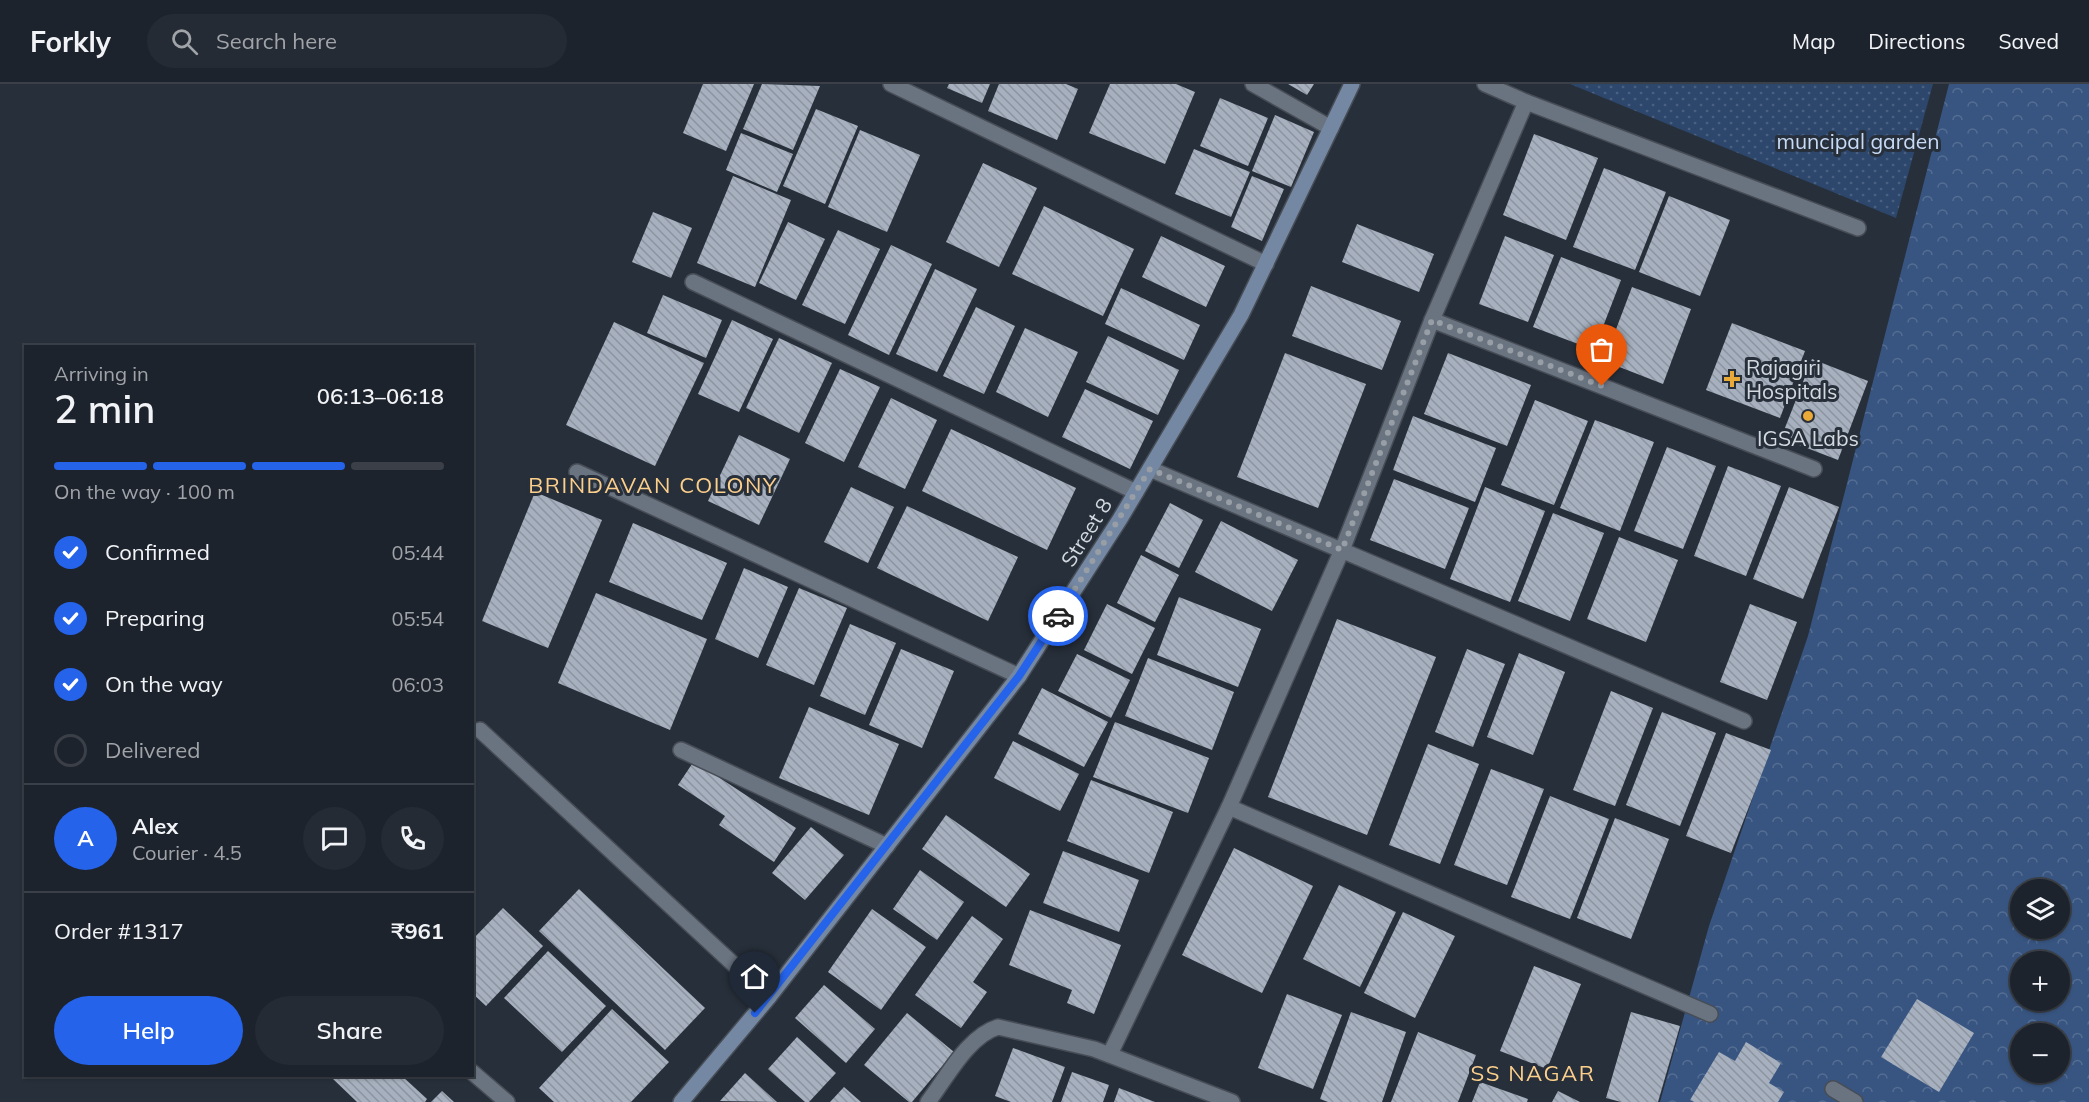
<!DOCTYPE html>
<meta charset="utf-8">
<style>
:root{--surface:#1d232c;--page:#252b34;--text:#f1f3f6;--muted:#a0a4a9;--line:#3b4048;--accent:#2563eb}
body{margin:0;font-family:Mulish,sans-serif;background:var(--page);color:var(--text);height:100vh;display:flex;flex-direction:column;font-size:22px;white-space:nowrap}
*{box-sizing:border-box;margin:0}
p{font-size:20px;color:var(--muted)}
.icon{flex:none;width:33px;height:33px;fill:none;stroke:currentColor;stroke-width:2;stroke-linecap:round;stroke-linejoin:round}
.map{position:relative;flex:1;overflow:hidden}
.panel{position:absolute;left:24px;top:261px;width:450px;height:732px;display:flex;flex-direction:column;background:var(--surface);border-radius:0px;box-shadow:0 2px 4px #0004,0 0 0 2px var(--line)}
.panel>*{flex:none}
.tools{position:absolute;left:2010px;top:795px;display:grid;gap:12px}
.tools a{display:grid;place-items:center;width:60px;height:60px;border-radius:50%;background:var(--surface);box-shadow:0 2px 4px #0004,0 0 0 2px var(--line);font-size:30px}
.pin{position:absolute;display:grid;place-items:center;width:51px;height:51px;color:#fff;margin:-62px -26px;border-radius:50% 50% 50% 0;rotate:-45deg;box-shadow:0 0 6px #0007}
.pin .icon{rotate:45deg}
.courier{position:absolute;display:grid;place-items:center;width:60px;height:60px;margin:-30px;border:4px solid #2563eb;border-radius:50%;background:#fff;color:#222;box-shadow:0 2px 8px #0007}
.head em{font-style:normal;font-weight:600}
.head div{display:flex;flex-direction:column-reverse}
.head{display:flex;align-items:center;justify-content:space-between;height:102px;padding:0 30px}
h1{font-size:39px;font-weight:600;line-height:45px}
.bar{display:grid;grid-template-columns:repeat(4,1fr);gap:9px 6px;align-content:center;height:72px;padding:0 30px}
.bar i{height:8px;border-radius:4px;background:var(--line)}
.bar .current{background:var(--accent)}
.bar p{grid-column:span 4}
.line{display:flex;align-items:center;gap:15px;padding:0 30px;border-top:2px solid var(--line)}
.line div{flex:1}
.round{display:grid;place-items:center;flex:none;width:63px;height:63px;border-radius:32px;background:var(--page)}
ol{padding:0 30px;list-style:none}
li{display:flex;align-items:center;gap:18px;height:66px}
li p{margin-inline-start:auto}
li .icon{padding:6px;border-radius:50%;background:var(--accent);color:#fff;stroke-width:4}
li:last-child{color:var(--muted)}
li i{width:33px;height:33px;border:3px solid var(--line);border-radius:50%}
.action{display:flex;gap:12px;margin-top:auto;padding:12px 30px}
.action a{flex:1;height:69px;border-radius:36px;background:var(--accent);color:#fff;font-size:24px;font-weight:600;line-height:69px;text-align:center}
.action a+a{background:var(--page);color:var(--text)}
header{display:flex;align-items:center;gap:36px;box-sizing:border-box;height:84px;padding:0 30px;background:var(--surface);border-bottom:2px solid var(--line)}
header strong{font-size:28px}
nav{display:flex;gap:33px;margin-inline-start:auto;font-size:21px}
.search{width:420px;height:54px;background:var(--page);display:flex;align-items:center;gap:15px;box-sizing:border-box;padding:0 21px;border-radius:33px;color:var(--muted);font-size:22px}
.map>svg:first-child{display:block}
</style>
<header>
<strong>Forkly</strong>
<div class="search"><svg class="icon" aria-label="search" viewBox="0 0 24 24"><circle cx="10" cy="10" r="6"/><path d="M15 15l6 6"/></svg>Search here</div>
<nav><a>Map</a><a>Directions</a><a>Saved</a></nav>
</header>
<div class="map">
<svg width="2089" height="1018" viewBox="0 0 2089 1018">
<defs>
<pattern id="forest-crowns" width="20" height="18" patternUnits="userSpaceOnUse" patternTransform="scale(1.5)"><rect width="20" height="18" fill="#385581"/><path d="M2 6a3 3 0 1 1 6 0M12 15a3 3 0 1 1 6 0" fill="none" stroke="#546d93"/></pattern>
<pattern id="park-dots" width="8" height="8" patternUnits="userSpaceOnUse" patternTransform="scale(1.5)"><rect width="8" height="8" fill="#2c466c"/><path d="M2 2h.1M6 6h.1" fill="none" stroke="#4a6081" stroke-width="1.8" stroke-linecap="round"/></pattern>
<pattern id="building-back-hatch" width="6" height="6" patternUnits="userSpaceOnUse" patternTransform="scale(1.5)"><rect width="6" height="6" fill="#a6b0be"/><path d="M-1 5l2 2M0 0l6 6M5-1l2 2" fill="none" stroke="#8c949f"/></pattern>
</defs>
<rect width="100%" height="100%" fill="#272f3a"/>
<path fill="url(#forest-crowns)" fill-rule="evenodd" d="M1949,0H2089V1018H1660L1709,842L1808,552ZM2020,806H2060V844H2020ZM2020,878H2060V916H2020ZM2020,950H2060V988H2020Z"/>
<polygon fill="url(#park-dots)" points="1570,0 1933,0 1896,134"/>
<g fill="url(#building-back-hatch)">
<polygon points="703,0 754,0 726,67 683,49"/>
<polygon points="762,0 820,2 793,66 743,45"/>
<polygon points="949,0 990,0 982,19 947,4"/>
<polygon points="999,0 1066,0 1078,5 1057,56 988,27"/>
<polygon points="1110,0 1176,0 1195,8 1165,80 1089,49"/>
<polygon points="1288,0 1314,0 1307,11"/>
<polygon points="1220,14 1268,34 1248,82 1200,62"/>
<polygon points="816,25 858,42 825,120 783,102"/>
<polygon points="1275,31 1314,48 1291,103 1252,87"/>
<polygon points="860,46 920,71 887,148 828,123"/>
<polygon points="741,49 793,70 777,108 726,86"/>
<polygon points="1534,50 1598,74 1566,156 1503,131"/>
<polygon points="1194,65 1250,88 1231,133 1175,110"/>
<polygon points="983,79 1037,104 999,183 946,158"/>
<polygon points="1604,84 1666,108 1635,186 1573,163"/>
<polygon points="733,92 791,116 755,203 697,179"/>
<polygon points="1252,92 1284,105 1262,157 1231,143"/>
<polygon points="1669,112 1730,136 1700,212 1639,188"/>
<polygon points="1044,122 1134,165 1103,232 1012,190"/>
<polygon points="653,128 692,144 671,194 632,178"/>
<polygon points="788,138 825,155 796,216 759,199"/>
<polygon points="1357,140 1434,170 1419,208 1342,178"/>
<polygon points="838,146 880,165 845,240 802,221"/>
<polygon points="1161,152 1225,182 1206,223 1142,193"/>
<polygon points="1505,152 1554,171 1528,238 1479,220"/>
<polygon points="891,161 932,180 889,271 848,251"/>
<polygon points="1561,173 1621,196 1594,266 1533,243"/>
<polygon points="935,185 977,205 937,288 896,270"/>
<polygon points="1311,202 1401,237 1382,286 1292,252"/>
<polygon points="1632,203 1691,225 1663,300 1604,277"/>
<polygon points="1121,204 1200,241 1184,276 1105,240"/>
<polygon points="663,211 722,236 706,274 647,249"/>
<polygon points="976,223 1015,242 984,310 943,292"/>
<polygon points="732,236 773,255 739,328 698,310"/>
<polygon points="614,238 704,279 655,382 566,341"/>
<polygon points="1732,239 1805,267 1780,334 1706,306"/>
<polygon points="1025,244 1078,268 1048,333 996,308"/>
<polygon points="1108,252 1179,286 1158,331 1086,298"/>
<polygon points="779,254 832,279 799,349 746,324"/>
<polygon points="1285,269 1366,300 1318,424 1237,393"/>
<polygon points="1448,269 1531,301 1507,362 1424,330"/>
<polygon points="1812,275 1868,297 1838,376 1781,354"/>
<polygon points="840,285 880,303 844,378 805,359"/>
<polygon points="1085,305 1153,337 1130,385 1062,353"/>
<polygon points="891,314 937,336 905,405 858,383"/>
<polygon points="1535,316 1588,337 1554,421 1501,401"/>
<polygon points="1413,332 1496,364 1475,418 1393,386"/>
<polygon points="1595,336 1654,358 1620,447 1560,424"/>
<polygon points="951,345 1076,404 1047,466 922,407"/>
<polygon points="739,351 790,375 759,441 708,417"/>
<polygon points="1667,363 1716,382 1683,465 1634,447"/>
<polygon points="1728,382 1781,402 1746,492 1694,472"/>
<polygon points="1394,395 1469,424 1445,485 1370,456"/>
<polygon points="851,403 894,423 868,479 824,458"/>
<polygon points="1485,403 1545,427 1510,518 1450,495"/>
<polygon points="1789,403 1839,423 1803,515 1753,495"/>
<polygon points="535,408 602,436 548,564 482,537"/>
<polygon points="1170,419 1203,436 1179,484 1145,467"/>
<polygon points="907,422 1018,473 988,537 877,484"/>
<polygon points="1553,429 1604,449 1570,537 1518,517"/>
<polygon points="1221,437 1298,476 1272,527 1195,488"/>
<polygon points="633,439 727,479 702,536 609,498"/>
<polygon points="1619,453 1678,476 1646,558 1587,535"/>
<polygon points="1141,471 1179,491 1155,538 1117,519"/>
<polygon points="744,484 788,503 758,574 715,555"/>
<polygon points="799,504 847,524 814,601 766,581"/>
<polygon points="596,509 707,555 670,646 558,599"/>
<polygon points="1179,513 1261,545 1238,603 1157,571"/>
<polygon points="1107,520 1155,544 1132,590 1084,566"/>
<polygon points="1750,520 1797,538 1767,616 1720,598"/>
<polygon points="1337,535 1436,573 1367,751 1268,713"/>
<polygon points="850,540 896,559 865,631 820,612"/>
<polygon points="901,565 954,587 922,664 869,641"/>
<polygon points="1467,565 1505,580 1473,663 1435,648"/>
<polygon points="1519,569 1565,588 1533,671 1487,653"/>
<polygon points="1077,570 1130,596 1111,634 1058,607"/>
<polygon points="1148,574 1234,608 1212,666 1125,632"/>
<polygon points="1042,604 1108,638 1084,683 1018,650"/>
<polygon points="1611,607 1653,624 1615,722 1573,706"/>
<polygon points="809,623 899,660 869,731 779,694"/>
<polygon points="1662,628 1716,649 1680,742 1626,721"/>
<polygon points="1115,638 1209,674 1188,729 1093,693"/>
<polygon points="1726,649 1771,666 1731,769 1686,752"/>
<polygon points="1013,657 1079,690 1060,727 994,694"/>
<polygon points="1428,660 1479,680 1440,780 1389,761"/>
<polygon points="694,677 796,744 774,778 719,741 725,732 678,701"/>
<polygon points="1491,685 1544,705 1507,801 1454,781"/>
<polygon points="1091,696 1173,728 1149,789 1067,757"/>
<polygon points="1550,712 1609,735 1570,835 1511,813"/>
<polygon points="946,731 1030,790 1006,823 922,765"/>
<polygon points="1615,734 1669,755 1631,855 1577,834"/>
<polygon points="811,743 844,771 805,816 772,789"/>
<polygon points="1234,764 1313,802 1262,909 1182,871"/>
<polygon points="1063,767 1139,796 1119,848 1043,819"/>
<polygon points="920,786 964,818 937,856 893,825"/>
<polygon points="1339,801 1396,828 1360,903 1303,875"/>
<polygon points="579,805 705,924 665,966 539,847"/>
<polygon points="503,824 543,862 486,922 472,909 472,856"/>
<polygon points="872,825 926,863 881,926 828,888"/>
<polygon points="1030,826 1121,861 1094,930 1067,919 1072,906 1009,881"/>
<polygon points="1403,828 1455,852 1415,934 1364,909"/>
<polygon points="972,832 1003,855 973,898 987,908 961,944 915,911"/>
<polygon points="548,867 606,922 562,968 504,914"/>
<polygon points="1534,882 1581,900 1547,985 1500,967"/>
<polygon points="824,901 875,945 846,979 795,934"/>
<polygon points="1287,910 1342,931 1313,1005 1258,984"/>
<polygon points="1917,915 1974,949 1939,1008 1881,973"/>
<polygon points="612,925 669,978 631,1018 554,1018 539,1004"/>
<polygon points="1351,928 1406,948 1382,1018 1328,1018 1320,1015"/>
<polygon points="1631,928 1680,942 1658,1018 1621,1018 1606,1014"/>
<polygon points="907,929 954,968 912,1018 909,1018 864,981"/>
<polygon points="1418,948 1476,971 1458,1018 1391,1018"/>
<polygon points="797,953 836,989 809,1018 805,1018 768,985"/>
<polygon points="1746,958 1781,979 1769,999 1784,1008 1778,1018 1694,1018 1690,1016 1719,968 1735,977"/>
<polygon points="1013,964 1065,983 1052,1018 1011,1018 995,1012"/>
<polygon points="1072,988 1109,1001 1103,1018 1061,1018"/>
<polygon points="745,989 777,1018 720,1017"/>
<polygon points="334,992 402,992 427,1015 425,1018 357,1018 332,994"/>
<polygon points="1480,998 1528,1015 1527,1018 1472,1018"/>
<polygon points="844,1003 861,1018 830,1018"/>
<polygon points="1119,1004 1155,1018 1114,1018"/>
<polygon points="442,1007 454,1018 431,1018"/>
<polygon points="1558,1007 1580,1018 1552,1018"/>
</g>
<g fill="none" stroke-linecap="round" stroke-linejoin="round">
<defs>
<g id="street">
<polyline points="891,0 1266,180"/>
<polyline points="1253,0 1331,44"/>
<polyline points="1485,0 1526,18 1858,144"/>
<polyline points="693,198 1136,408"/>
<polyline points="1432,236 1814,385"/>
<polyline points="1150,385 1744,637"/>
<polyline points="577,388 1019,592"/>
<polyline points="480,646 769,913"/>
<polyline points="681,666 887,762"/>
<polyline points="1229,723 1710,930"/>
<polyline points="1110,970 1229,723 1342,466 1432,236 1526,18"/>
<polyline points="472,988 507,1018"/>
<polyline points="1833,1005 1855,1018"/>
<path d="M928,1018C947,993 968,952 998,943L1094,965L1232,1018"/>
</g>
<polyline id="secondary" points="681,1018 769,913 1019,592 1120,435 1241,231 1352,0"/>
</defs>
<use href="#street" stroke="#474d56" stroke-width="18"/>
<use href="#secondary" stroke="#474d56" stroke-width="18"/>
<use href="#street" stroke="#6a7380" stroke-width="15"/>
<use href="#secondary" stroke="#7588a3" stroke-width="15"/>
</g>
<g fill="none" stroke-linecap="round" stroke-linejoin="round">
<polyline stroke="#979ea6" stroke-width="6" stroke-dasharray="0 10.8" points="1058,532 1150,385 1342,466 1432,236 1602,302"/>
<polyline stroke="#2563eb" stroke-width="8" points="755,929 1019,592 1058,532"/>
</g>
<g fill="#eaaa38" stroke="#272f3a" stroke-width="2">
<path d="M1729 286h6v6h6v6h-6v6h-6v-6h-6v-6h6z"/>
<circle cx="1808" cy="332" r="6"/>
</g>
<g text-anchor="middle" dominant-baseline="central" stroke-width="6" stroke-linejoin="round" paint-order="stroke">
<g font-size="21" fill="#c7daf6" stroke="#272f3a">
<text x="1858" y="57">muncipal garden</text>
</g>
<g font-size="21" fill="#d4d9e0" stroke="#272f3a" text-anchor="start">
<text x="1746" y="283">Rajagiri<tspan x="1746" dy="24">Hospitals</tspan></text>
<text x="1808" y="354" text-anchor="middle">IGSA Labs</text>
</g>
<g font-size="21" fill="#d4d9e0" stroke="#272f3a">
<text transform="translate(1086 448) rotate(-58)">Street 8</text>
</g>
<g font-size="22" letter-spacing="1.5" fill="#fccf8b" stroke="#272f3a">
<text x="653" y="401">BRINDAVAN COLONY</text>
<text x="1533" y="989">SS NAGAR</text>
</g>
</g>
</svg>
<div class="tools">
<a><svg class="icon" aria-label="layers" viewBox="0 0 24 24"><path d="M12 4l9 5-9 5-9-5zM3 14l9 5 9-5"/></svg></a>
<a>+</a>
<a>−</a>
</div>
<div class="pin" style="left:1602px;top:302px;background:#ea580c"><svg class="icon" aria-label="bag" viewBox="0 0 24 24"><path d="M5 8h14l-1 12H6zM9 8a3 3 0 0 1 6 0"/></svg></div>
<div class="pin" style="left:755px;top:929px;background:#1f2937"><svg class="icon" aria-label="home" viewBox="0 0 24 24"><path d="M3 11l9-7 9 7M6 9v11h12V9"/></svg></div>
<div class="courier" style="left:1058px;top:532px"><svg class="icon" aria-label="car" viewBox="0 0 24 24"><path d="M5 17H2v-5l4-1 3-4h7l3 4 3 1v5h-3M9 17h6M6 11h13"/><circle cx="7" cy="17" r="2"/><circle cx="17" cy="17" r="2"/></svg></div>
<section class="panel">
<div class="head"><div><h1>2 min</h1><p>Arriving in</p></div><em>06:13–06:18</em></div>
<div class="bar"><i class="current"></i><i class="current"></i><i class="current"></i><i></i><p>On the way · 100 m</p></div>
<ol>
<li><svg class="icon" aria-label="check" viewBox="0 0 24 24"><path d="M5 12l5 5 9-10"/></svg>Confirmed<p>05:44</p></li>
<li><svg class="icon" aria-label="check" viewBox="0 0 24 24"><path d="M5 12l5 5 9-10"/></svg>Preparing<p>05:54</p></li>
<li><svg class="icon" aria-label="check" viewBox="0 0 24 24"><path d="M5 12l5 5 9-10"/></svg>On the way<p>06:03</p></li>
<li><i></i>Delivered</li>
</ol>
<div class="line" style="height:108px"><b class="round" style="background:var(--accent);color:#fff">A</b><div><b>Alex</b><p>Courier · 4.5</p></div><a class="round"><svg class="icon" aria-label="chat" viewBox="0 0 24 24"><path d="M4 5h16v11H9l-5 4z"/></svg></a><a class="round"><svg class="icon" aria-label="phone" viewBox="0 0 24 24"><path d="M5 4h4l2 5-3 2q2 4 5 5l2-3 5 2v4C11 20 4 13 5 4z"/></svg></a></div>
<div class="line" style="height:78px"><div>Order #1317</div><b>₹961</b></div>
<div class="action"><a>Help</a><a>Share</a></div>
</section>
</div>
